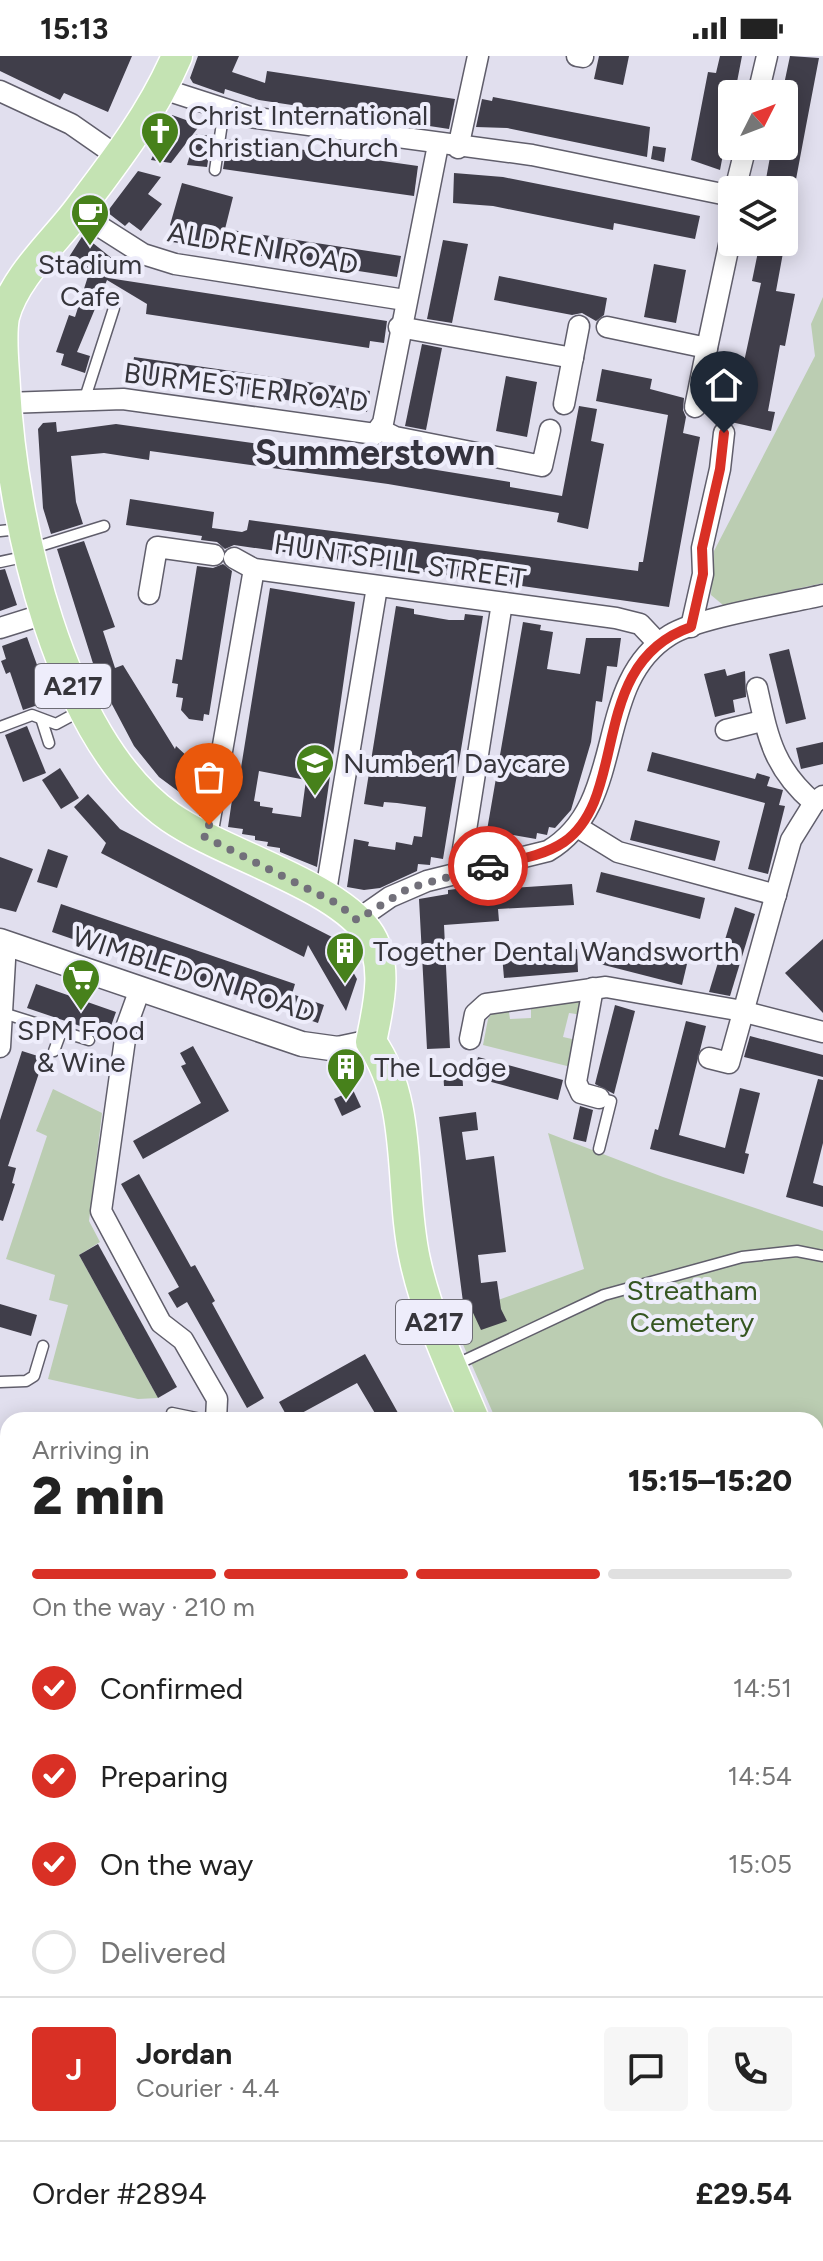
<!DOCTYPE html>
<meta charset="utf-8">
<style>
:root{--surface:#fff;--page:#f6f6f6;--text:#222;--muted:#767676;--line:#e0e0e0;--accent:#d93025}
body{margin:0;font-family:Figtree,sans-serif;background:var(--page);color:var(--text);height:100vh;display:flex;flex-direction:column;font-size:30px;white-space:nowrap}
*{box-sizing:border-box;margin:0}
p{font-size:26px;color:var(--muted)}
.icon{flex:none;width:44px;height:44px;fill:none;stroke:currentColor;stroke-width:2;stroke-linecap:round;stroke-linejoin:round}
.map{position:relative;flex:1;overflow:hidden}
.details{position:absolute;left:0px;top:1356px;width:824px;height:850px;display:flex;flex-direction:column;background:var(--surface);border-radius:24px 24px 0 0;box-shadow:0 4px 20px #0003}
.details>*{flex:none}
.needle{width:52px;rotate:48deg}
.fabs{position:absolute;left:718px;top:24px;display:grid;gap:16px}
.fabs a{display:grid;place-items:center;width:80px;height:80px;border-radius:8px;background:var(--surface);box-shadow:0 4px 20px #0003;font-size:40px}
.pin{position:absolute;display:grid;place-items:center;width:68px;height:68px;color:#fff;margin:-82px -34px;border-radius:50% 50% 50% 0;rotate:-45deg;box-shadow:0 0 8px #0007}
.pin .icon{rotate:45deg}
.courier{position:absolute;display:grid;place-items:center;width:80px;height:80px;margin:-40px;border:6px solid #d93025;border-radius:50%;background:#fff;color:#222;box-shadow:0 2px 10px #0007}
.headline em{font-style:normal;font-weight:800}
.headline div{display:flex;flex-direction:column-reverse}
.headline{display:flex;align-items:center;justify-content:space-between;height:136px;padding:0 32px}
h1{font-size:52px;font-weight:800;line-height:60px}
.bar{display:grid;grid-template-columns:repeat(4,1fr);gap:12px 8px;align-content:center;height:96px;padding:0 32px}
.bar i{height:10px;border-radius:6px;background:var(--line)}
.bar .current{background:var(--accent)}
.bar p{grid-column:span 4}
.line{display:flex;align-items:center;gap:20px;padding:0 32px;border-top:2px solid var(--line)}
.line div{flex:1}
.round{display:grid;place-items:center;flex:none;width:84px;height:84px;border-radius:8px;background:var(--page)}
ol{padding:0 32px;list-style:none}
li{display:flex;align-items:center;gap:24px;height:88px}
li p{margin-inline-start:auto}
li .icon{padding:8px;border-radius:50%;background:var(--accent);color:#fff;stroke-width:4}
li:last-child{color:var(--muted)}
li i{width:44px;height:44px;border:4px solid var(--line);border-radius:50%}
.status{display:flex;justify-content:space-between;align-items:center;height:56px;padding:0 40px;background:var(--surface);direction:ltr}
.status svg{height:22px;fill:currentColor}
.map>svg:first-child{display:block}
</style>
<div class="status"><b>15:13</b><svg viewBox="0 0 49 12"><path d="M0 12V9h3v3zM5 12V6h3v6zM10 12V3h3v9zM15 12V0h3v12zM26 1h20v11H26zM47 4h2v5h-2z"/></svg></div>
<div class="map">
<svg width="823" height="2205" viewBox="0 0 823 2205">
<rect width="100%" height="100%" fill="#e1dfee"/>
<g fill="#bbcdb2">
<polygon points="823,241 823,527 723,549 711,539 714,495 815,300 811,268"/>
<polygon points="584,943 583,959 569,957 563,981 581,985 575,1012 483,989 488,963 495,953 508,950 510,963 531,962 531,953"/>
<polygon points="53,1033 102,1057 89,1165 100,1186 79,1199 158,1342 138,1343 48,1323 68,1249 49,1244 55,1219 6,1203 47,1080 36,1075"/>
<polygon points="548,1077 663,1121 823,1175 823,1910 816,1908 816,1364 496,1364 451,1261 584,1213"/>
<polygon points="816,2132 823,2133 823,2205 699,2205 700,2198 816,2198"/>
</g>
<g fill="#403e4a" fill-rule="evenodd">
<polygon points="0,0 132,0 108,56 64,37 60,44 0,15"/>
<polygon points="198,0 239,0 232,16 265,27 267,15 455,43 449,73 259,44 225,33 224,38 193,27 190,22"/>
<polygon points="599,0 629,0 623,29 594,23"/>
<polygon points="720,0 742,0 720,114 691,104 708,16 716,17"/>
<polygon points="790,0 819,2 806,70 794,134 764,134 772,90 784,90 782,38"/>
<polygon points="493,41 650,71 647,101 507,72 476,71 482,43 492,45"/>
<polygon points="172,59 200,69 171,107 151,104"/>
<polygon points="196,78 212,80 207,111 187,109"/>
<polygon points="228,83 418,110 414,140 223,113"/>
<polygon points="653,90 666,92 664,106 651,103"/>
<polygon points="138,115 161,121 148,138 162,148 141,175 129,166 125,170 107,156"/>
<polygon points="454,117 503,121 700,160 695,183 614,167 613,174 493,150 453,147"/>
<polygon points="182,127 233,141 225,173 401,200 397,221 172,186 174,172 170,169"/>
<polygon points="83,179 114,204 108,222 387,265 384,287 370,285 369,292 146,258 147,248 107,224 77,296 90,300 85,317 61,309 64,298 56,296 69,259 75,261 90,214 69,201"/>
<polygon points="443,184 468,188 452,267 427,263"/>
<polygon points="760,186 785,186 776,235 795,238 785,290 780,289 768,355 775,356 771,375 731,366 761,227 752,225"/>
<polygon points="654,208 686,214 676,267 644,261"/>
<polygon points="499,220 607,242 604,259 596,265 582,257 572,259 494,244"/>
<polygon points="422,288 442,292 426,374 405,370"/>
<polygon points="134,301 370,335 367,356 131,321"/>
<polygon points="602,313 652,323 650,333 684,342 683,354 686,361 683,377 700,381 669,551 234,489 225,493 217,486 201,484 202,480 126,469 130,443 214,456 212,472 242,476 247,474 249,464 638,515 639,506 643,506 668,359 596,345"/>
<polygon points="506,320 537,326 527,381 496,375"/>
<polygon points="579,350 597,353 591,385 604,388 588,473 557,466 559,457 388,428 150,395 149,404 104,397 71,400 76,446 83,468 51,478 43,452 38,373 43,367 56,366 57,376 116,368 388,406 510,426 510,431 562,440"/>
<polygon points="84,485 115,571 103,575 115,612 123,609 175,693 176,690 202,714 194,724 198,727 186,741 159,721 134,690 97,620 57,493"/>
<polygon points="223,508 232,515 209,659 204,658 203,665 189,663 181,654 183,642 176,641 178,628 172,627 176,603 182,604 197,510 213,512"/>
<polygon points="5,513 17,549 0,555 0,514"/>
<path d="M270,532L355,546L317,811L280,796V792L267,790L268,786L255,784V780L242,778L243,773L228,771L236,717L240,718ZM259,715L306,724L301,761L272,757L273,752L260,750V746L254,745Z"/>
<polygon points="396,550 414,553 414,558 449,564 464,564 465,558 483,560 443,803 431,801 430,809 418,808 417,815 380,832 364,834 347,831 354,783 369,786 368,790 395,794 396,786 412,789 414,780 422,781 426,751 397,747 384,746 383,751 364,748"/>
<polygon points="523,566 541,569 540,574 553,576 547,613 580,618 586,582 621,582 617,611 607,610 602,646 596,645 591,686 571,754 555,772 549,771 547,779 537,777 536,783 513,779 512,790 489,786 490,781 486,780"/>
<polygon points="27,581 50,645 23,654 10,616 6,618 1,605 6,603 2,590"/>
<polygon points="789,593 806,663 786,668 769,598"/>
<polygon points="725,613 727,620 745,615 746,641 733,644 735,656 715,661 704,618"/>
<polygon points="27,670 46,717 23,726 5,679"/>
<polygon points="823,686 823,708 801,713 796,692"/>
<polygon points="652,696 755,723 757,717 770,721 767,730 783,734 779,749 785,750 768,818 748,813 765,747 647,715"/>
<polygon points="60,712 79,742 61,753 42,724"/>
<polygon points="88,738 120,773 334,882 357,923 346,955 308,889 304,901 101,797 106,787 74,751"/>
<polygon points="635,764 720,785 715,805 630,784"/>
<polygon points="48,793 68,800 57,832 37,826"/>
<polygon points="0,801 33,813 16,856 0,852"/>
<polygon points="601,816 705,842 700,863 596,836"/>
<polygon points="496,828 496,833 572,828 574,849 498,853 499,865 444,869 450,992 427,993 419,843 448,838 448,834"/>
<polygon points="61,848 295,928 292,938 324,949 318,967 52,876"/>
<polygon points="735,851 755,858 730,940 709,936"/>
<polygon points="823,883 823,957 785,917"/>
<polygon points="602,887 687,908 682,929 596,907"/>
<polygon points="577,893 578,916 504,922 502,899"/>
<polygon points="36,928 116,956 111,970 101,966 98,976 27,952"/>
<polygon points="615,949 635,955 614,1038 595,1028"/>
<polygon points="686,965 706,970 679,1079 725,1092 740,1032 760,1037 745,1097 749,1098 744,1118 650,1093 655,1073 658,1074"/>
<polygon points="750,980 823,999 823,1021 744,1001"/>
<polygon points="193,990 229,1055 143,1103 133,1085 201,1047 181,1010 186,1008 180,997"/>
<polygon points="22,995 44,1002 8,1110 16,1112 12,1127 15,1128 3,1165 0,1164 0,1064"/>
<polygon points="478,1001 563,1024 558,1044 473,1021"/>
<polygon points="462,1014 463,1030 444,1030 443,1015"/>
<polygon points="818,1023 823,1024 823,1087 813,1127 823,1130 823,1151 786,1141"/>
<polygon points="353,1034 361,1051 342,1060 334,1043"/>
<polygon points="580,1050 593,1054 586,1086 573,1083"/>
<polygon points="476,1056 478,1074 462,1076 466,1104 494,1100 506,1196 478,1199 481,1227 497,1225 501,1253 507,1265 481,1274 468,1246 463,1246 439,1061"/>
<polygon points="139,1118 191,1211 195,1209 215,1245 212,1247 264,1342 247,1352 187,1246 177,1252 168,1237 179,1231 121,1128"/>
<polygon points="98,1188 177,1331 158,1342 79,1199"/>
<polygon points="0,1248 37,1259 31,1280 0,1271"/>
<polygon points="365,1298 402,1364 379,1364 357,1327 289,1364 279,1346"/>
</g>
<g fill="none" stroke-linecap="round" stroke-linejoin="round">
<defs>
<g id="service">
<polyline points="215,114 224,54"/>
<polyline points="84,345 114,252"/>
<polyline points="0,475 19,473"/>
<polyline points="30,493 104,470"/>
<polyline points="0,506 28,500"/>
<polyline points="42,665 49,687"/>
<polyline points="0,671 32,659 56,668 82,654"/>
<polyline points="3,957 89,984"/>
<polyline points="54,995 61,976"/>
<polyline points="599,1093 611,1045 599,1042"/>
<polyline points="455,1309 604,1239 742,1201 797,1195 823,1200"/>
<polyline points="0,1326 26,1325 34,1320 43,1290"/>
<polyline points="172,1357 206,1364"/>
<polyline points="816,1518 823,1512"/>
<polyline points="816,1640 823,1645"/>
</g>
<g id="minor">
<polyline points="577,0 583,1"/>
<polyline points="163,33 250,61 532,99 732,140"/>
<polyline points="0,35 71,68 117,100"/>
<polyline points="758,38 767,0"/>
<polyline points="458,92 478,0"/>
<polyline points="735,134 746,90"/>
<polyline points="77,156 143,198 175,208 405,244"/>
<polyline points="399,271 573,302"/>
<polyline points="607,271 707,292 732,175"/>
<polyline points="6,347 123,343 375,378 383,367 438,89"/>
<polyline points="564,348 579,270"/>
<polyline points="695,351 707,292"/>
<polyline points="379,373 395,381 542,410 550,374"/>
<polyline points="234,502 254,513 616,562 640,568 658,587"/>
<polyline points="149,538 157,491 214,499"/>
<polyline points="691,571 703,518 702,492 720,413 724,377"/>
<polyline points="0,572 48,557"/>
<path d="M757,632C768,681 773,712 814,747"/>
<polyline points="726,674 762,665"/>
<polyline points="579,772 618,796 776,839"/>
<polyline points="203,780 209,769 254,513"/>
<polyline points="464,816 463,793 502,547"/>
<polyline points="325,841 377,531"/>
<path d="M357,864L390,841L427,825L548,795C629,747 591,628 670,579C699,561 786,548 823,539"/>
<polyline points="593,932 576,1026 581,1037 599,1042"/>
<polyline points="140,933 127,969 101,1155 161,1267 183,1284 217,1343 216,1364"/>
<polyline points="470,983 475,958 486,948 606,931 737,954 823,976"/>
<polyline points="0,991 6,887"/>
<polyline points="709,1002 729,1007 791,784 814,747 823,740"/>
<polyline points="0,1396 5,1623 0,1665"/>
<polyline points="0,1688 8,1689"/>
<polyline points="0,1952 8,1954"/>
<polyline points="816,2000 823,2001"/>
<polyline points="0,2012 8,1988"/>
<polyline points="0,2117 8,2117"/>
</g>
<polyline id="tertiary" points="0,885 302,988 338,993 371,986"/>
<g id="primary">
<path d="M177,0C152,58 114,107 76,157C53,187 14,222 4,261C0,282 4,311 5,333C12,462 58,682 170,761C223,798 331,827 367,875C390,906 378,952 371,986C414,1047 399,1134 415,1204C427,1259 452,1312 474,1364"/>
<polyline points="564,2205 565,2198"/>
</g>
</defs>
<use href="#service" stroke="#605e6b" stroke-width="13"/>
<use href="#minor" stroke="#605e6b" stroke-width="23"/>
<use href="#tertiary" stroke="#605e6b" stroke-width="27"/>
<use href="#primary" stroke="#fff" stroke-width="33"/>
<use href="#service" stroke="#fff" stroke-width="10"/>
<use href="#minor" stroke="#fff" stroke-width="20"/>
<use href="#tertiary" stroke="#fff" stroke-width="24"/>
<use href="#primary" stroke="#c4e3b3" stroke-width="30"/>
</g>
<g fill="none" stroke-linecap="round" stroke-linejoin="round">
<polyline stroke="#72707a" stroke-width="8" stroke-dasharray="0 14.4" points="209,769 203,780 338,848 357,864 409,832 488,810"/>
<path stroke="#d93025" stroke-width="10" d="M488,810C513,804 542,801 564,786C630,740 587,607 691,571L703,518L702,492L720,413L724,377"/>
</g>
<defs>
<symbol id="church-pin" viewBox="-11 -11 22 30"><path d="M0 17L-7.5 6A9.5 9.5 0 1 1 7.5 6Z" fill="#47811b" stroke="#eeedfb"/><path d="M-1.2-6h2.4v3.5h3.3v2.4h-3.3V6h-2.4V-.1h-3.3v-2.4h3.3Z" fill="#fff"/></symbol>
<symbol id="cafe-pin" viewBox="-11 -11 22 30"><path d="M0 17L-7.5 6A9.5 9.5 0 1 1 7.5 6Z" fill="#47811b" stroke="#eeedfb"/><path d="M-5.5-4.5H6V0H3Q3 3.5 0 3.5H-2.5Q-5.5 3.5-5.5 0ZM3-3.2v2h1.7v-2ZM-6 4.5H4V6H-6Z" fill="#fff"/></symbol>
<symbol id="school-pin" viewBox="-11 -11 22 30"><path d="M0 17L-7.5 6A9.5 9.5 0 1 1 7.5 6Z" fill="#47811b" stroke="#eeedfb"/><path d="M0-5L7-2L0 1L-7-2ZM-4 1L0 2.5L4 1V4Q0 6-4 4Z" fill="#fff"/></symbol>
<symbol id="building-pin" viewBox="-11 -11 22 30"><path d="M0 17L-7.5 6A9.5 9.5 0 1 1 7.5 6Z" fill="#47811b" stroke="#eeedfb"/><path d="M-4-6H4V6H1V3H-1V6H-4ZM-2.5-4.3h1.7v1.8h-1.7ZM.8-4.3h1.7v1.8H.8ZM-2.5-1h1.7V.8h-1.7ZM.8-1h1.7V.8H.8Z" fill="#fff"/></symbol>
<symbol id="supermarket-pin" viewBox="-11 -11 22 30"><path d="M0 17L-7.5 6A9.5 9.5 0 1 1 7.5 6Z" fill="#47811b" stroke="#eeedfb"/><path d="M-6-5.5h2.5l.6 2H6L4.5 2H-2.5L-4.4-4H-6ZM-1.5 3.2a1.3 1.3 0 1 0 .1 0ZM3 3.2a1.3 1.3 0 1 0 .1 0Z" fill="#fff"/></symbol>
</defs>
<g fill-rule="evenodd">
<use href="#church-pin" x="138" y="53" width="44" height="60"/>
<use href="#cafe-pin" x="68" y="135" width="44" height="60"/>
<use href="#school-pin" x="293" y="685" width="44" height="60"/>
<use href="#building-pin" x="323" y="873" width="44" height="60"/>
<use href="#supermarket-pin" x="59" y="900" width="44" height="60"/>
<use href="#building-pin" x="324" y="989" width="44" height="60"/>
</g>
<g text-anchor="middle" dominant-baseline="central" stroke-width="8" stroke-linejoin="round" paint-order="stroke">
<g fill="#eeedfb" stroke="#6d6c75" stroke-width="2">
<rect x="35" y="608" width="76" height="44" rx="6"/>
<rect x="396" y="1244" width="76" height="44" rx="6"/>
</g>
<g font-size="26" font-weight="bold" fill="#36353b">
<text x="73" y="630">A217</text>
<text x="434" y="1266">A217</text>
</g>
<g font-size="28" fill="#36353b" stroke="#eeedfb" text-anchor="start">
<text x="188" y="59">Christ International<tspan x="188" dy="32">Christian Church</tspan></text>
<text x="90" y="208" text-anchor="middle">Stadium<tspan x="90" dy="32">Cafe</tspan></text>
<text x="343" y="707">Number1 Daycare</text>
<text x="373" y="895">Together Dental Wandsworth</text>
<text x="81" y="974" text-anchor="middle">SPM Food<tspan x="81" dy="32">&amp; Wine</tspan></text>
<text x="374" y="1011">The Lodge</text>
</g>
<g font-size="28" fill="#36353b" stroke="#eeedfb">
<text transform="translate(263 192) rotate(10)">ALDREN ROAD</text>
<text transform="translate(246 331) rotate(7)">BURMESTER ROAD</text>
<text transform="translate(400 505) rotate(8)">HUNTSPILL STREET</text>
<text transform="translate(194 918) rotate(18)">WIMBLEDON ROAD</text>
</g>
<g font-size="28" fill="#355621" stroke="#eeedfb">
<text x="692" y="1234">Streatham<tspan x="692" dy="32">Cemetery</tspan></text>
</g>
<g font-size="36" font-weight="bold" fill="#35333e" stroke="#eeedfb">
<text x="375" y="396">Summerstown</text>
</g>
</g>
</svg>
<div class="fabs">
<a><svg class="needle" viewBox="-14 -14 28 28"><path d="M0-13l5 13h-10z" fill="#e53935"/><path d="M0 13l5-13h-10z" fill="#767676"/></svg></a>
<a><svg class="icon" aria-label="layers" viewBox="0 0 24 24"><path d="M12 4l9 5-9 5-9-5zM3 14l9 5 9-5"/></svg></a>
</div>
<div class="pin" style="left:209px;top:769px;background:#ea580c"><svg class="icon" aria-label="bag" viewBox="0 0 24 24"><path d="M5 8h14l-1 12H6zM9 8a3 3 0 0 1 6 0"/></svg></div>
<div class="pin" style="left:724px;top:377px;background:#1f2937"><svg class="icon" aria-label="home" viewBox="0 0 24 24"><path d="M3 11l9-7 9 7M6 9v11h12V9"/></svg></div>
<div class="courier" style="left:488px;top:810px"><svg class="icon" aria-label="car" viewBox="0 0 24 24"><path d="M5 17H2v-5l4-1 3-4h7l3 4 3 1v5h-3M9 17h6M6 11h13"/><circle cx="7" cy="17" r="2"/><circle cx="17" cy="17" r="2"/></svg></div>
<section class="details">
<div class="headline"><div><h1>2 min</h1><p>Arriving in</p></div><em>15:15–15:20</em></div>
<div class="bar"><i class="current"></i><i class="current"></i><i class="current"></i><i></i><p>On the way · 210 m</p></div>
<ol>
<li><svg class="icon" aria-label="check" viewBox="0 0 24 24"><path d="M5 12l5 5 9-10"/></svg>Confirmed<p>14:51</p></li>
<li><svg class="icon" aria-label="check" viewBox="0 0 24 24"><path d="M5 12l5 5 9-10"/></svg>Preparing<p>14:54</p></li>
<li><svg class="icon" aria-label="check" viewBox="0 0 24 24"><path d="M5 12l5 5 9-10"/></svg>On the way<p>15:05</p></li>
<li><i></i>Delivered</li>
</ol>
<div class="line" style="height:144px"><b class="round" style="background:var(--accent);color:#fff">J</b><div><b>Jordan</b><p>Courier · 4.4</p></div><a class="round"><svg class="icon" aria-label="chat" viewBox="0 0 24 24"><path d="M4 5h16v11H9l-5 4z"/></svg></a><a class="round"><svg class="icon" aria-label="phone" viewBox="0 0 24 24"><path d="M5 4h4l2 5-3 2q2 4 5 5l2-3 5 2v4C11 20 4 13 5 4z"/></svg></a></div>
<div class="line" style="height:104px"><div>Order #2894</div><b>£29.54</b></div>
</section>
</div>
